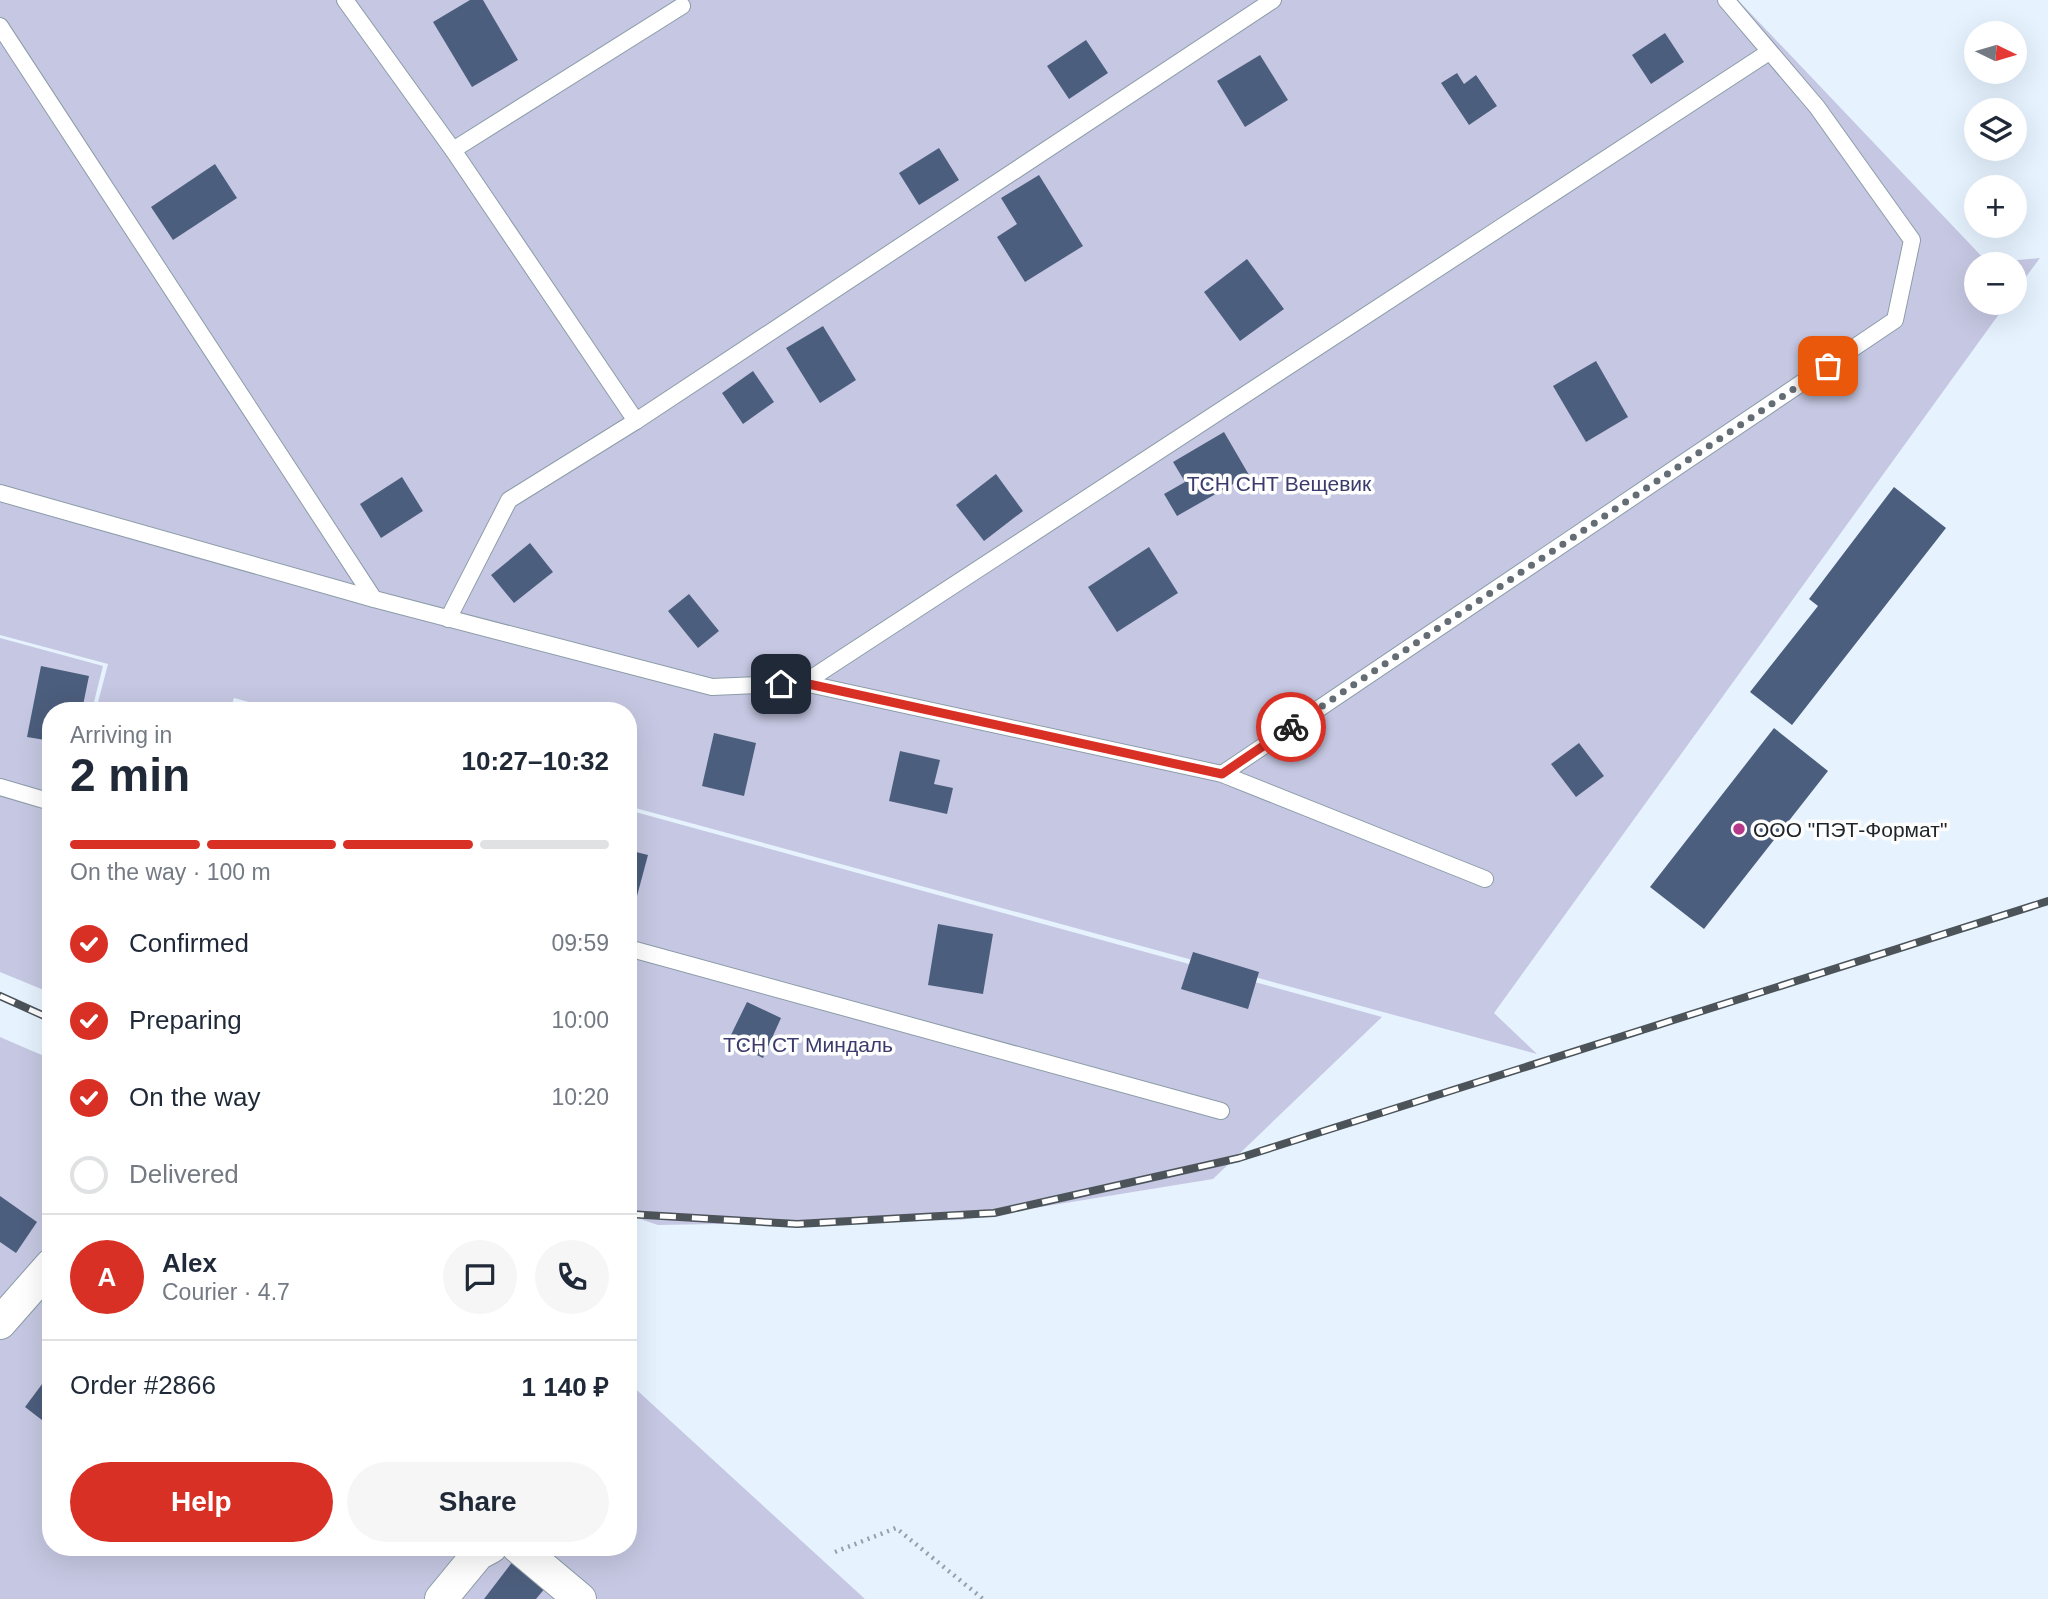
<!DOCTYPE html>
<meta charset="utf-8">
<style>
:root{--surface:#fff;--page:#f6f6f7;--text:#1f2937;--muted:#747a83;--line:#e0e1e3;--accent:#d93025}
body{margin:0;font-family:Arial,sans-serif;background:var(--page);color:var(--text);height:100vh;display:flex;flex-direction:column;font-size:26px;white-space:nowrap}
*{box-sizing:border-box;margin:0}
p{font-size:23px;color:var(--muted)}
.icon{flex:none;width:38px;height:38px;fill:none;stroke:currentColor;stroke-width:2;stroke-linecap:round;stroke-linejoin:round}
.map{position:relative;flex:1;overflow:hidden}
.drawer{position:absolute;left:42px;top:702px;width:595px;height:854px;display:flex;flex-direction:column;background:var(--surface);border-radius:28px;box-shadow:0 7px 28px #0002}
.drawer>*{flex:none}
.needle{width:46px;rotate:95deg}
.tools{position:absolute;left:1964px;top:21px;display:grid;gap:14px}
.tools a{display:grid;place-items:center;width:63px;height:63px;border-radius:50%;background:var(--surface);box-shadow:0 7px 28px #0002;font-size:35px}
.pin{position:absolute;display:grid;place-items:center;width:60px;height:60px;color:#fff;margin:-30px;border-radius:14px;box-shadow:0 4px 10px #0006}
.courier{position:absolute;display:grid;place-items:center;width:70px;height:70px;margin:-35px;border:5px solid #d93025;border-radius:50%;background:#fff;color:#222;box-shadow:0 2px 9px #0007}
.head em{font-style:normal;font-weight:700}
.head div{display:flex;flex-direction:column-reverse}
.head{display:flex;align-items:center;justify-content:space-between;height:119px;padding:0 28px}
h1{font-size:46px;font-weight:700;line-height:52px}
.bar{display:grid;grid-template-columns:repeat(4,1fr);gap:10px 7px;align-content:center;height:84px;padding:0 28px}
.bar i{height:9px;border-radius:5px;background:var(--line)}
.bar .active{background:var(--accent)}
.bar p{grid-column:span 4}
.line{display:flex;align-items:center;gap:18px;padding:0 28px;border-top:2px solid var(--line)}
.line div{flex:1}
.round{display:grid;place-items:center;flex:none;width:74px;height:74px;border-radius:37px;background:var(--page)}
ol{padding:0 28px;list-style:none}
li{display:flex;align-items:center;gap:21px;height:77px}
li p{margin-inline-start:auto}
li .icon{padding:7px;border-radius:50%;background:var(--accent);color:#fff;stroke-width:4}
li:last-child{color:var(--muted)}
li i{width:38px;height:38px;border:4px solid var(--line);border-radius:50%}
.primary-button{display:flex;gap:14px;margin-top:auto;padding:14px 28px}
.primary-button a{flex:1;height:80px;border-radius:42px;background:var(--accent);color:#fff;font-size:28px;font-weight:700;line-height:80px;text-align:center}
.primary-button a+a{background:var(--page);color:var(--text)}
.map>svg:first-child{display:block}
</style>
<div class="map">
<svg width="2048" height="1599" viewBox="0 0 2048 1599">
<rect width="100%" height="100%" fill="#e6f3fe"/>
<g fill="#c6c8e3">
<polygon points="0,0 1738,0 1988,263 2040,258 2014,293 2014,264 1976,264 1976,303 2007,303 1494,1013 1537,1054 628,806 628,710 278,710 234,698 230,710 96,710 108,664 0,635"/>
<polygon points="0,638 103,666 92,710 51,710 51,993 0,972"/>
<polygon points="628,810 1382,1017 1213,1179 961,1220 658,1225 628,1215"/>
<polygon points="0,1037 51,1059 51,1246 0,1305"/>
<polygon points="51,1279 51,1547 628,1547 628,1382 865,1599 0,1599 0,1338"/>
</g>
<g fill="#4c5e7d">
<polygon points="470,0 483,0 518,60 472,87 433,22"/>
<polygon points="1665,33 1684,62 1651,84 1632,55"/>
<polygon points="1086,40 1108,73 1069,99 1047,66"/>
<polygon points="1260,55 1288,100 1245,127 1217,81"/>
<polygon points="1457,73 1464,84 1476,75 1497,106 1469,125 1441,83"/>
<polygon points="939,148 959,180 919,205 899,173"/>
<polygon points="215,164 237,198 173,240 151,207"/>
<polygon points="1039,175 1083,246 1025,282 997,237 1017,224 1001,198"/>
<polygon points="1247,259 1284,309 1240,341 1204,292"/>
<polygon points="823,326 856,380 820,403 786,348"/>
<polygon points="1596,361 1628,417 1586,442 1553,386"/>
<polygon points="753,371 774,402 743,424 722,393"/>
<polygon points="1224,432 1249,475 1177,516 1164,494 1185,482 1173,462"/>
<polygon points="996,474 1023,511 984,541 956,505"/>
<polygon points="402,477 423,511 381,538 360,504"/>
<polygon points="1894,487 1946,528 1792,725 1750,692 1818,606 1809,599"/>
<polygon points="530,543 553,572 514,603 491,575"/>
<polygon points="1149,547 1178,593 1117,632 1088,587"/>
<polygon points="689,594 719,631 698,648 668,611"/>
<polygon points="41,666 89,676 82,710 51,710 51,741 27,737"/>
<polygon points="1774,728 1828,771 1704,929 1650,887"/>
<polygon points="714,733 756,743 744,796 702,786"/>
<polygon points="1579,743 1604,776 1576,797 1551,764"/>
<polygon points="900,751 940,760 934,784 953,788 947,814 889,801"/>
<polygon points="628,850 648,855 637,896 628,894"/>
<polygon points="938,924 993,934 983,994 928,985"/>
<polygon points="1193,952 1259,972 1248,1009 1181,989"/>
<polygon points="747,1002 781,1018 763,1058 728,1041"/>
<polygon points="0,1196 37,1222 16,1253 0,1242"/>
<polygon points="51,1372 51,1427 25,1407"/>
<polygon points="513,1561 546,1587 536,1599 484,1599"/>
</g>
<g fill="none" stroke-linecap="round" stroke-linejoin="round">
<defs>
<g id="service">
<polyline points="345,0 453,150 636,421"/>
<polyline points="0,26 374,599"/>
<polyline points="453,150 682,6"/>
<polyline points="0,493 374,599 712,687 804,683 1222,774 1485,879"/>
<polyline points="448,619 509,500 636,421 1273,0"/>
<polyline points="804,683 1769,52"/>
<polyline points="1222,774 1895,320 1912,240 1817,107 1726,0"/>
<polyline points="0,787 51,802"/>
<polyline points="628,948 1221,1111"/>
</g>
<g id="minor">
<polyline points="0,1323 51,1265"/>
<polyline points="518,1547 580,1599"/>
<polyline points="441,1599 478,1554 491,1547"/>
</g>
</defs>
<use href="#service" stroke="#8c9ca8" stroke-width="18"/>
<use href="#minor" stroke="#8c9ca8" stroke-width="34"/>
<polyline stroke="#96a0a8" stroke-width="4.5" stroke-dasharray="2 5" stroke-linecap="butt" points="835,1552 896,1528 983,1599"/>
<use href="#service" stroke="#fff" stroke-width="16"/>
<use href="#minor" stroke="#fff" stroke-width="32"/>
<defs>
<g id="rail">
<polyline points="0,996 51,1019"/>
<polyline points="628,1214 797,1224 994,1213 1239,1158 2048,901"/>
</g>
</defs>
<use href="#rail" stroke="#4c545a" stroke-width="8"/>
<use href="#rail" stroke="#fefefe" stroke-width="5" stroke-dasharray="16" stroke-linecap="butt"/>
</g>
<g fill="none" stroke-linecap="round" stroke-linejoin="round">
<polyline stroke="#646c74" stroke-width="7" stroke-dasharray="0 12.6" points="1291,727 1828,366"/>
<polyline stroke="#d93025" stroke-width="9" points="781,684 804,683 1222,774 1291,727"/>
</g>
<circle fill="#b53889" stroke="#fefefe" stroke-width="2.5" cx="1739" cy="829" r="7"/>
<g text-anchor="middle" dominant-baseline="central" stroke-width="7" stroke-linejoin="round" paint-order="stroke">
<g font-size="21" fill="#3a3a6c" stroke="#fefefe">
<text x="1279" y="483">ТСН СНТ Вещевик</text>
<text x="808" y="1044">ТСН СТ Миндаль</text>
</g>
<g font-size="21" fill="#1e2429" stroke="#fefefe" text-anchor="start">
<text x="1753" y="829">ООО "ПЭТ-Формат"</text>
</g>
</g>
</svg>
<div class="tools">
<a><svg class="needle" viewBox="-14 -14 28 28"><path d="M0-13l5 13h-10z" fill="#e53935"/><path d="M0 13l5-13h-10z" fill="#747a83"/></svg></a>
<a><svg class="icon" aria-label="layers" viewBox="0 0 24 24"><path d="M12 4l9 5-9 5-9-5zM3 14l9 5 9-5"/></svg></a>
<a>+</a>
<a>−</a>
</div>
<div class="pin" style="left:1828px;top:366px;background:#ea580c"><svg class="icon" aria-label="bag" viewBox="0 0 24 24"><path d="M5 8h14l-1 12H6zM9 8a3 3 0 0 1 6 0"/></svg></div>
<div class="pin" style="left:781px;top:684px;background:#1f2937"><svg class="icon" aria-label="home" viewBox="0 0 24 24"><path d="M3 11l9-7 9 7M6 9v11h12V9"/></svg></div>
<div class="courier" style="left:1291px;top:727px"><svg class="icon" aria-label="bike" viewBox="0 0 24 24"><circle cx="6" cy="16" r="4"/><circle cx="18" cy="16" r="4"/><path d="M6 16l4-8h5l3 8M10 8l3 8H6M13 5h3"/></svg></div>
<section class="drawer">
<div class="head"><div><h1>2 min</h1><p>Arriving in</p></div><em>10:27–10:32</em></div>
<div class="bar"><i class="active"></i><i class="active"></i><i class="active"></i><i></i><p>On the way · 100 m</p></div>
<ol>
<li><svg class="icon" aria-label="check" viewBox="0 0 24 24"><path d="M5 12l5 5 9-10"/></svg>Confirmed<p>09:59</p></li>
<li><svg class="icon" aria-label="check" viewBox="0 0 24 24"><path d="M5 12l5 5 9-10"/></svg>Preparing<p>10:00</p></li>
<li><svg class="icon" aria-label="check" viewBox="0 0 24 24"><path d="M5 12l5 5 9-10"/></svg>On the way<p>10:20</p></li>
<li><i></i>Delivered</li>
</ol>
<div class="line" style="height:126px"><b class="round" style="background:var(--accent);color:#fff">A</b><div><b>Alex</b><p>Courier · 4.7</p></div><a class="round"><svg class="icon" aria-label="chat" viewBox="0 0 24 24"><path d="M4 5h16v11H9l-5 4z"/></svg></a><a class="round"><svg class="icon" aria-label="phone" viewBox="0 0 24 24"><path d="M5 4h4l2 5-3 2q2 4 5 5l2-3 5 2v4C11 20 4 13 5 4z"/></svg></a></div>
<div class="line" style="height:91px"><div>Order #2866</div><b>1 140 ₽</b></div>
<div class="primary-button"><a>Help</a><a>Share</a></div>
</section>
</div>
